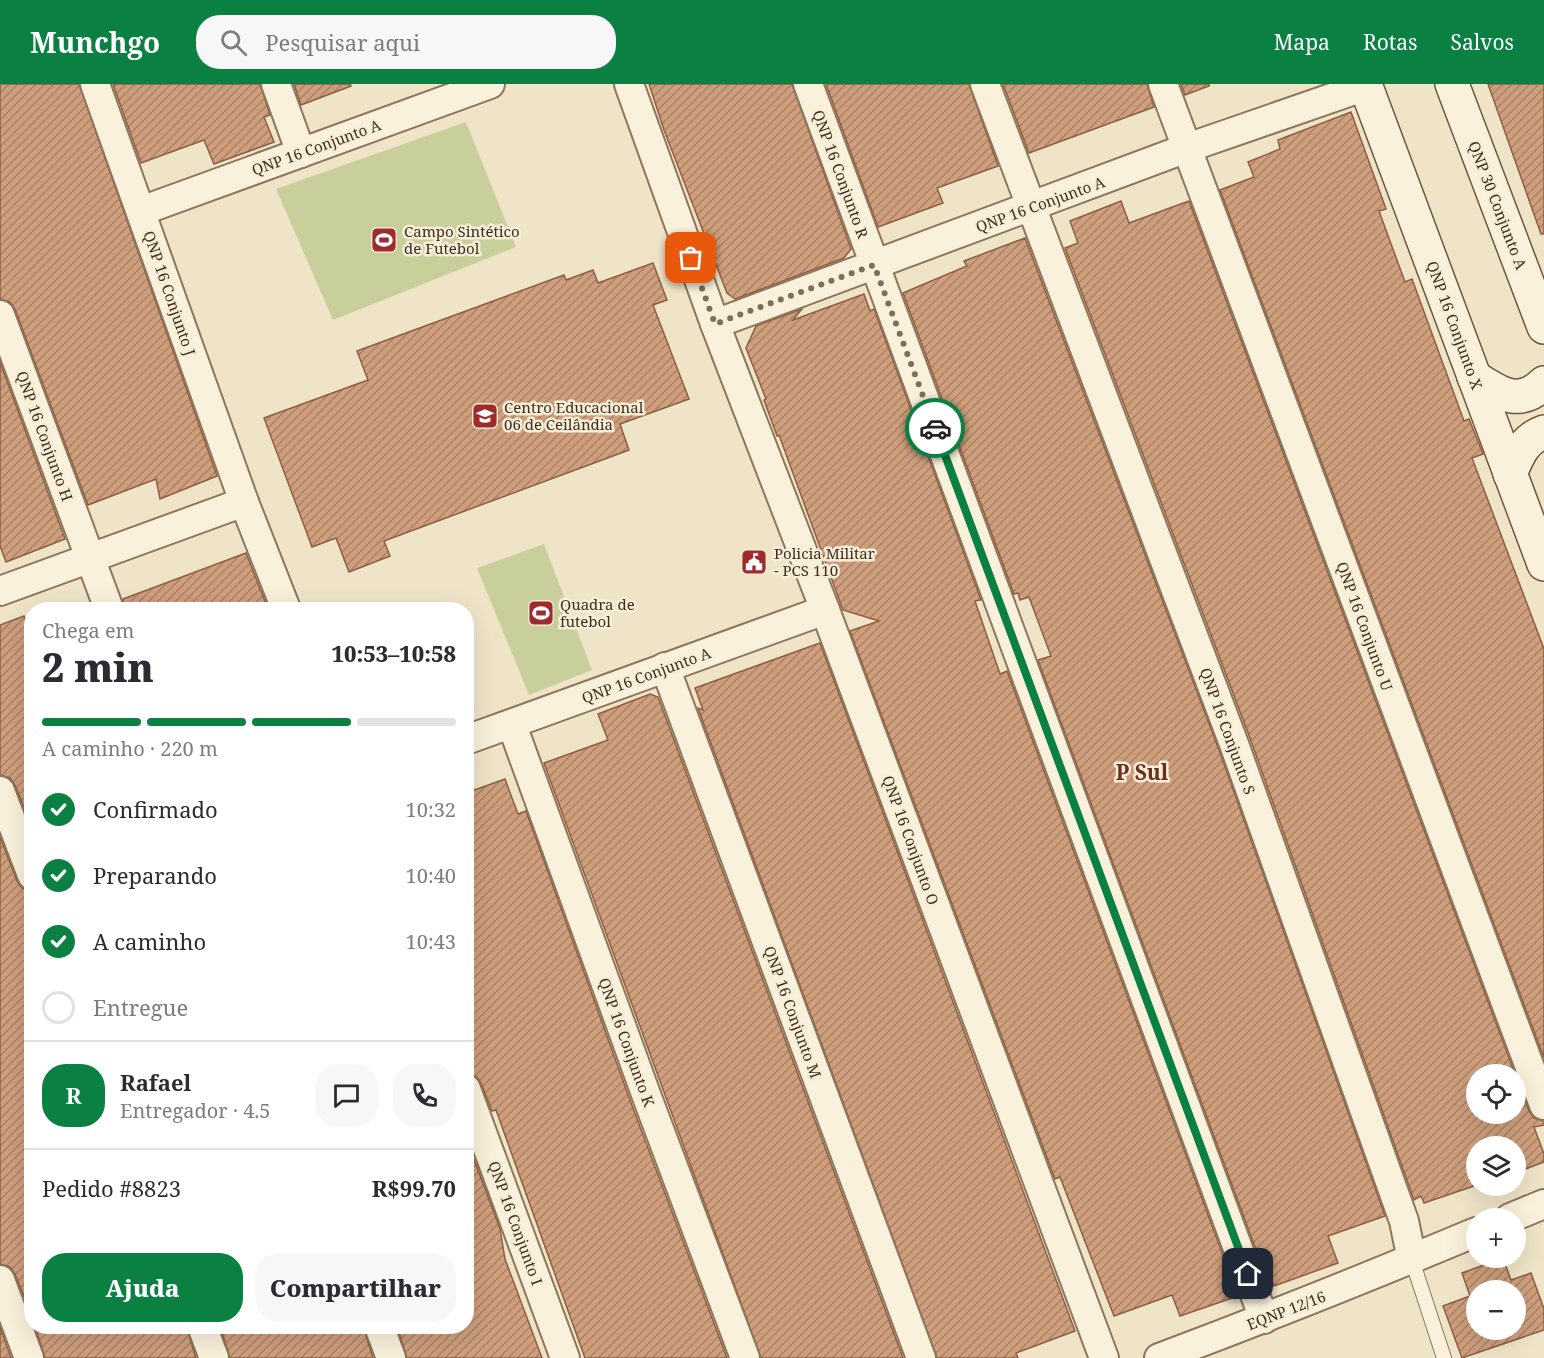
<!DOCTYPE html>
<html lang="pt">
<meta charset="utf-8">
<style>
:root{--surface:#fff;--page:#f7f7f7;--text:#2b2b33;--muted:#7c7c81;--line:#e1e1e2;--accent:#0b8043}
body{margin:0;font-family:"Noto Serif",serif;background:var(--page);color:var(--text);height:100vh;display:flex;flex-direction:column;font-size:22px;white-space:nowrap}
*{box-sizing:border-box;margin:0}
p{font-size:20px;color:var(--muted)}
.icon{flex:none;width:33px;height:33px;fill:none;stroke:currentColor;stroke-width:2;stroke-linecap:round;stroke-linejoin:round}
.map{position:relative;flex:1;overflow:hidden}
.side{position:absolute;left:24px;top:518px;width:450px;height:732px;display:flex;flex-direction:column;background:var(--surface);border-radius:24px;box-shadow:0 6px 24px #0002}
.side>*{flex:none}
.buttons{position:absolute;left:1466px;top:980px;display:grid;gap:12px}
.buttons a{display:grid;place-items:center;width:60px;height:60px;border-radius:50%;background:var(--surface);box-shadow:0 6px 24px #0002;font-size:30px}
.pin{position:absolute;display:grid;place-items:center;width:51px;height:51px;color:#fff;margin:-26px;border-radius:12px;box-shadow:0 3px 9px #0006}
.courier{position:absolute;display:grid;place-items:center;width:60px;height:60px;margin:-30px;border:4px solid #0b8043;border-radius:50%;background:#fff;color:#222;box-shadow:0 2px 8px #0007}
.head em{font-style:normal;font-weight:800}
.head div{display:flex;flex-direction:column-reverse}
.head{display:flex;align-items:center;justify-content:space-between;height:102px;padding:0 18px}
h1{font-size:39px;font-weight:800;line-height:45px}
.bar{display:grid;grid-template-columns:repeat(4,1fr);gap:9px 6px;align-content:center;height:72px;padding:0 18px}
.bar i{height:8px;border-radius:4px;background:var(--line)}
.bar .current{background:var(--accent)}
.bar p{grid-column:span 4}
.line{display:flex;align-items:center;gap:15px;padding:0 18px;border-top:2px solid var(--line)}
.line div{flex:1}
.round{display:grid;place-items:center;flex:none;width:63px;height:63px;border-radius:24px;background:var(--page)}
ol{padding:0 18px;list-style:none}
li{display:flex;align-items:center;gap:18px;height:66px}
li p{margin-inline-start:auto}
li .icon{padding:6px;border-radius:50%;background:var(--accent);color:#fff;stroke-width:4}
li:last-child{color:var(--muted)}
li i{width:33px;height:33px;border:3px solid var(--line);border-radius:50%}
.button{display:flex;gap:12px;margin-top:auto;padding:12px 18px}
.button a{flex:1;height:69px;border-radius:24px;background:var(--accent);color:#fff;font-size:24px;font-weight:800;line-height:69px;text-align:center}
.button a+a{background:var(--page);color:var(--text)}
header{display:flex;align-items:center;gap:36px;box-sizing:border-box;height:84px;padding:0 30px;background:var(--accent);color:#fff}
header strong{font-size:28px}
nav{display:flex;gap:33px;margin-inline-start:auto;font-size:21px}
.search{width:420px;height:54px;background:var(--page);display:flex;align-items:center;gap:15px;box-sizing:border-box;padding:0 21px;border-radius:24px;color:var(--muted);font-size:22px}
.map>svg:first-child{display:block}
</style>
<header>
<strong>Munchgo</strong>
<div class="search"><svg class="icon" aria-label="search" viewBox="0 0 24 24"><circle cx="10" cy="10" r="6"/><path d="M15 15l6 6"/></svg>Pesquisar aqui</div>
<nav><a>Mapa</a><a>Rotas</a><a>Salvos</a></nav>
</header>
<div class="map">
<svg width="1544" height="1274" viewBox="0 0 1544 1274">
<defs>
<pattern id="building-hatch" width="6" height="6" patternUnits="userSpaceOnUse" patternTransform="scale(1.5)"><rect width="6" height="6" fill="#cf9f7d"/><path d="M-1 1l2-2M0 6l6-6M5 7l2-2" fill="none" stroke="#a98266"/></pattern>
</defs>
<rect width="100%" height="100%" fill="#f0e4c8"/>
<g fill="#c9cf9b">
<polygon points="466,38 516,163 333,236 276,105"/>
<polygon points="544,460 592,586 529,611 477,484"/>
</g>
<g fill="url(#building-hatch)" stroke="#8d5f41" stroke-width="1.5" fill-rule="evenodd">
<polygon points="0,0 79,0 217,392 160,415 156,395 88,421 15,225 10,218 0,215"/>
<polygon points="113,0 260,0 270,31 264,33 274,58 214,80 204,56 141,79"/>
<polygon points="294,0 350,0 351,2 301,21"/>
<polygon points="649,0 792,0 851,165 844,174 735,215 727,209 664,46"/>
<polygon points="826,0 969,0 998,82 937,104 943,119 878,143"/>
<polygon points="1003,0 1147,0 1154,23 1029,69"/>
<polygon points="1181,0 1209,0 1209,2 1185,11"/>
<polygon points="1488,0 1544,0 1544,150 1541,150"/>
<polygon points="1351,28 1386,125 1379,127 1405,198 1412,195 1464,337 1469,335 1483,370 1472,374 1544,565 1544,974 1220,106 1254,93 1248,78 1280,65 1278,56"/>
<polygon points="1121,117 1129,139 1189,117 1515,990 1476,990 1476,1029 1515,1029 1515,990 1529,1027 1534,1034 1544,1037 1544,1041 1534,1043 1544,1070 1544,1078 1515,1089 1515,1062 1476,1062 1477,1101 1424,1119 1421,1112 1414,1116 1250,654 1065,164 1078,159 1070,137"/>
<polygon points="1025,154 1219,666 1385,1132 1328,1152 1338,1179 1274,1202 1273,1199 1269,1201 1038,576 1051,572 1029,513 1020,516 1018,509 1014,510 903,209 967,182 964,177"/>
<polygon points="653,179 667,216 653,221 689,315 620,340 629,366 384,457 390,472 349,488 336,454 312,463 264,334 368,296 357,267 564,191 566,196 593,186 598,199"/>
<polygon points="864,210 870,227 874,225 981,516 975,517 1000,590 1007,587 1238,1212 1180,1232 1172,1211 1114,1232 1060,1093 1055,1095 850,547 879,537 843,526 779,351 777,352 764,316 766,315 746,264 756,242 802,225 793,236"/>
<polygon points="0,278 65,455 6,478 0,462"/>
<polygon points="246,469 268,525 125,525 123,515"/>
<polygon points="24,532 32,552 32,743 15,701 10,694 0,691 0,541"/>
<polygon points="820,559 1075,1247 1016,1269 1018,1274 937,1274 698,624 703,626 695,604"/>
<polygon points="650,610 658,613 903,1274 761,1274 544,679 608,656 598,630"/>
<polygon points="505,695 518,730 526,727 631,1019 727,1274 585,1274 496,1026 492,1027 481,999 477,993 466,989 466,709"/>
<polygon points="0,753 17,797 22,804 32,807 32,1233 15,1190 10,1183 0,1180"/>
<polygon points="466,1054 500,1145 505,1175 542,1274 407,1274 397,1242 466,1242"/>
<path d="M1503,1174L1511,1196L1531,1189L1544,1225V1246L1462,1274L1443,1222L1470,1212L1462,1189ZM1476,1206H1515V1245H1476Z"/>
<polygon points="35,1242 186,1242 196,1274 45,1274"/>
<polygon points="220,1242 363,1242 373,1274 230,1274"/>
<polygon points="0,1243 11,1274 0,1274"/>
</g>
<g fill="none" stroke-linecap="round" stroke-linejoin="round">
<defs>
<polyline id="lane" points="1412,1176 1444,1274"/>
<g id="street">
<polyline points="95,0 244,418 286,525"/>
<polyline points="276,0 301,69"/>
<polyline points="629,0 715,240 825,526 1104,1274"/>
<polyline points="808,0 1264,1235"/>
<polyline points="985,0 1234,660 1404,1137 1412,1176"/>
<polyline points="1163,0 1544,1021"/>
<polyline points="141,127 490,0"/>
<polyline points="0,231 109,525"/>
<polyline points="715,240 1187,64 1366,2"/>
<polyline points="0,507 244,418"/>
<polyline points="665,583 921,1274"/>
<polyline points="512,641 647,1013 745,1274"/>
<polyline points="466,656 825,526"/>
<polyline points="0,707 32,791"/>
<polyline points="466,1005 565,1274"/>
<polyline points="1510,1134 1544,1120"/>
<polyline points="0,1196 29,1274"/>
<polyline points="202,1242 214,1274"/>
<polyline points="379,1242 391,1274"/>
<path d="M1159,1274C1266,1234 1371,1192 1476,1148"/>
</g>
<g id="secondary">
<polyline points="1365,0 1544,480"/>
<polyline points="1452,0 1544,243"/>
<path d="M1474,293C1499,309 1519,324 1544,299"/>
<path d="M1510,390C1518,371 1524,355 1544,348"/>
</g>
</defs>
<use href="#lane" stroke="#8d765c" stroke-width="16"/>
<use href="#street" stroke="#8d765c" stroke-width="32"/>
<use href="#secondary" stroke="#6f573f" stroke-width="36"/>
<use href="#lane" stroke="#faf1dc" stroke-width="14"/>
<use href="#street" stroke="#faf1dc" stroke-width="28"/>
<use href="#secondary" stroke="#faf1dc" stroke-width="33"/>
</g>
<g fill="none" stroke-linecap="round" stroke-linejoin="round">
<polyline stroke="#7c6e5b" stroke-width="6" stroke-dasharray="0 10.8" points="691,174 715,240 874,181 935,344"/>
<polyline stroke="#0b8043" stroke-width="8" points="935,344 1248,1190"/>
</g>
<defs>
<symbol id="stadium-square" viewBox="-11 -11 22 22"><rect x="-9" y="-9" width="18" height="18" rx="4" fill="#9e2a2b" stroke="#f7eed8"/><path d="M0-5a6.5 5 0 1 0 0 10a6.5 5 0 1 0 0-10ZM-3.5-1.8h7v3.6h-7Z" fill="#fff"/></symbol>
<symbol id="school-square" viewBox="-11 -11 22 22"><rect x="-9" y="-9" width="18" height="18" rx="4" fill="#9e2a2b" stroke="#f7eed8"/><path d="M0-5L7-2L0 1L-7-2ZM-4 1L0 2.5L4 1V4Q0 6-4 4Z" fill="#fff"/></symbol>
<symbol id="civic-square" viewBox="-11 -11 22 22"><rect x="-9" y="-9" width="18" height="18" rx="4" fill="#9e2a2b" stroke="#f7eed8"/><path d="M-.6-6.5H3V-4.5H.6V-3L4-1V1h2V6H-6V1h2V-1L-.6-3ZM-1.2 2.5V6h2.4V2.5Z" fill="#fff"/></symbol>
</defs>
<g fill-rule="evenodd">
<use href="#stadium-square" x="369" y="141" width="30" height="30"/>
<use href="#school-square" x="470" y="317" width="30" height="30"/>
<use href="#civic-square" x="739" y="463" width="30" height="30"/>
<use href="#stadium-square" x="526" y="514" width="30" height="30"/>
</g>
<g text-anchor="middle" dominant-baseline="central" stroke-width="5" stroke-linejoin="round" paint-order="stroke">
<g font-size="15" fill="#3d2e20" stroke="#f7eed8">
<text transform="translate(316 63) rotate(-20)">QNP 16 Conjunto A</text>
<text transform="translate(841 90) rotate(70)">QNP 16 Conjunto R</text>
<text transform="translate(1040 120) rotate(-20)">QNP 16 Conjunto A</text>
<text transform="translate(1498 121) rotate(69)">QNP 30 Conjunto A</text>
<text transform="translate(170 209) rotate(71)">QNP 16 Conjunto J</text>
<text transform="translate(1455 241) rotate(70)">QNP 16 Conjunto X</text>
<text transform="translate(45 352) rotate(70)">QNP 16 Conjunto H</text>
<text transform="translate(1365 542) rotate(70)">QNP 16 Conjunto U</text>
<text transform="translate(646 591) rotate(-20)">QNP 16 Conjunto A</text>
<text transform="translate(1228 647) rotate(70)">QNP 16 Conjunto S</text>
<text transform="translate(911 756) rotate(70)">QNP 16 Conjunto O</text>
<text transform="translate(793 928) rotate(70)">QNP 16 Conjunto M</text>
<text transform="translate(627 958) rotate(70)">QNP 16 Conjunto K</text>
<text transform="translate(516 1139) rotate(70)">QNP 16 Conjunto I</text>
<text transform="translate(1286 1226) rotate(-21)">EQNP 12/16</text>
</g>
<g font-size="15" fill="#3d2e20" stroke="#f7eed8" text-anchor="start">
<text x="404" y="147">Campo Sintético<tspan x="404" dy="17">de Futebol</tspan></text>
<text x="504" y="323">Centro Educacional<tspan x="504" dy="17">06 de Ceilândia</tspan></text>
<text x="774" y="469">Policia Militar<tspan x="774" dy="17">- PCS 110</tspan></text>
<text x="560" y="520">Quadra de<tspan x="560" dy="17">futebol</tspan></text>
</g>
<g font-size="21" font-weight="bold" fill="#6b2e1e" stroke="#f7eed8">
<text x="1142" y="688">P Sul</text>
</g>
</g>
</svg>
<div class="buttons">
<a><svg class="icon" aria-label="locate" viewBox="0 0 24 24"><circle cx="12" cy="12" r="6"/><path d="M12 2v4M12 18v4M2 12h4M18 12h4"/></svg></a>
<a><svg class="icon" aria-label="layers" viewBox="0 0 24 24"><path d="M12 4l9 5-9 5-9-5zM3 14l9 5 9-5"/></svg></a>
<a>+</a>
<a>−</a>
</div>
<div class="pin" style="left:691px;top:174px;background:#ea580c"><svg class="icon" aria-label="bag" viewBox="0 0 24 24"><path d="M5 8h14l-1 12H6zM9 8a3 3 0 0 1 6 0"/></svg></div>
<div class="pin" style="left:1248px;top:1190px;background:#1f2937"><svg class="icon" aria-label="home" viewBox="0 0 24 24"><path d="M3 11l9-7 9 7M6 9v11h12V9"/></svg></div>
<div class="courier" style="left:935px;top:344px"><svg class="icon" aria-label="car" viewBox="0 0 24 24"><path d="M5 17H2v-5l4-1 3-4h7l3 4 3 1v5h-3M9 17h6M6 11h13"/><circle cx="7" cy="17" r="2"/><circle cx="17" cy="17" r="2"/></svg></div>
<section class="side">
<div class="head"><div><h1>2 min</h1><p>Chega em</p></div><em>10:53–10:58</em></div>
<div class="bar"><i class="current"></i><i class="current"></i><i class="current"></i><i></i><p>A caminho · 220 m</p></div>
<ol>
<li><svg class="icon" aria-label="check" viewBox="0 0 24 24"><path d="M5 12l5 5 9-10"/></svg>Confirmado<p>10:32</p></li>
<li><svg class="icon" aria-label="check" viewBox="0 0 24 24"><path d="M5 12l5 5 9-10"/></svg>Preparando<p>10:40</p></li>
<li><svg class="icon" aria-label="check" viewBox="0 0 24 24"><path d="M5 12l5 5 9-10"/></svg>A caminho<p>10:43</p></li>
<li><i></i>Entregue</li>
</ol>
<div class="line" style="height:108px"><b class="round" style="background:var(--accent);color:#fff">R</b><div><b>Rafael</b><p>Entregador · 4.5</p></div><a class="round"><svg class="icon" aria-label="chat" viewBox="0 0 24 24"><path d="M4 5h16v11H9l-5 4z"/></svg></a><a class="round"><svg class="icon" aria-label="phone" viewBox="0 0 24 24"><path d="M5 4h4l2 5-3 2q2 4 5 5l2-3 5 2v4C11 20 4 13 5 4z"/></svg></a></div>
<div class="line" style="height:78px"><div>Pedido #8823</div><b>R$99.70</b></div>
<div class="button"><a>Ajuda</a><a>Compartilhar</a></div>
</section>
</div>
